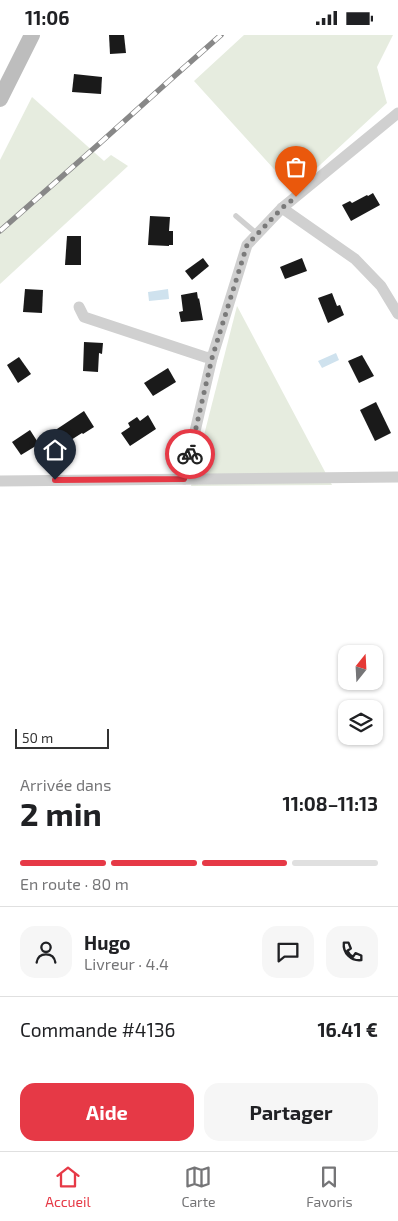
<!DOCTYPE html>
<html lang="fr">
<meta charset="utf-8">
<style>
:root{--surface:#fff;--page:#f6f6f6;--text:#202124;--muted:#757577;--line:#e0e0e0;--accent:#e63946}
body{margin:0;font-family:"Exo 2",sans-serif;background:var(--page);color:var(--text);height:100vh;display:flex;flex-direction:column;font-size:19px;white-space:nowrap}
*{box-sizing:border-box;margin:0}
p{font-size:16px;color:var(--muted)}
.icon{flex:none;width:28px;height:28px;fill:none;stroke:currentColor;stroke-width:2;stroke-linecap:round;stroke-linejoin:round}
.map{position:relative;height:726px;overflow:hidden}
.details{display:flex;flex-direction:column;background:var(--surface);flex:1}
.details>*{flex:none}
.needle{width:32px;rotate:18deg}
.tools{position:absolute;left:338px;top:610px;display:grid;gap:10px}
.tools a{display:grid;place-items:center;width:45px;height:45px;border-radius:10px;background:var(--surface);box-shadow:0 1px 4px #0004;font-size:25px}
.scale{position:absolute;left:15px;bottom:12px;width:94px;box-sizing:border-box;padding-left:5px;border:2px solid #333;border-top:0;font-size:14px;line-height:18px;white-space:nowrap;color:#333;-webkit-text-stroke:4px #fff;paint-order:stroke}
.pin{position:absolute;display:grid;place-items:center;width:42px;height:42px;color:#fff;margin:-51px -21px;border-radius:50% 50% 50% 0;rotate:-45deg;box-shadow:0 0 5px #0007}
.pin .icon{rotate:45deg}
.courier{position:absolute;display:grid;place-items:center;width:50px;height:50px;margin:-25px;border:4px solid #e63946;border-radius:50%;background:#fff;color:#222;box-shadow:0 1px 6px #0007}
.summary em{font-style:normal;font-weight:700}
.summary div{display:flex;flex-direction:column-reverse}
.summary{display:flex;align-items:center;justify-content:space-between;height:85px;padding:0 20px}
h1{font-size:32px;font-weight:700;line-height:38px}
.bar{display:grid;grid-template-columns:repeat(4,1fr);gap:8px 5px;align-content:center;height:60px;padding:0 20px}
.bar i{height:6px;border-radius:4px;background:var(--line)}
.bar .current{background:var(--accent)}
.bar p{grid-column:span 4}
.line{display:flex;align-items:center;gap:12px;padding:0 20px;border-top:1px solid var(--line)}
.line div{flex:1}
.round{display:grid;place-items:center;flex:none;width:52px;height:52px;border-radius:15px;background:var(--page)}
.primary-button{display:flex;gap:10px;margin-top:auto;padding:10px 20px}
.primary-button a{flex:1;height:58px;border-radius:15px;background:var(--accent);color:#fff;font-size:20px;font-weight:700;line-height:58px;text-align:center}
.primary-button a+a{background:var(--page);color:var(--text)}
.status{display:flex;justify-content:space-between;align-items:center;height:35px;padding:0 25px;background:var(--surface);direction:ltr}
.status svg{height:14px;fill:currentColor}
.tabs{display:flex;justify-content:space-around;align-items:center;height:70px;border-top:1px solid var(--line);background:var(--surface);font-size:14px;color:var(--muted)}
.tabs a{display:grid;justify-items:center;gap:2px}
.tabs .current{color:var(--accent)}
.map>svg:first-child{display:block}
</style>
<div class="status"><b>11:06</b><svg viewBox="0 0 49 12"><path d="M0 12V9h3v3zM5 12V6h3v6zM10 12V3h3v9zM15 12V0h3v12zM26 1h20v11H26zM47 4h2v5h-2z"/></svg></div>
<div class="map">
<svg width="398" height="726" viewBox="0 0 398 726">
<rect width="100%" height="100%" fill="#fff"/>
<g fill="#e6ecdf">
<polygon points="244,0 393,0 377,32 387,68 293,155 194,46"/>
<polygon points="32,62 104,126 111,120 128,131 0,249 0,125"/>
<polygon points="237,271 332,450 191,451"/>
</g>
<g fill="#cfe2ee">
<polygon points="168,254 169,264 149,266 148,257"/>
<polygon points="336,318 339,325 322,333 318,326"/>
</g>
<g fill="#1a1a1a">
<polygon points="109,0 124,0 126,18 110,19"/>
<polygon points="74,39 102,42 101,59 72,57"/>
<polygon points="373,158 380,170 351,186 342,170 350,166 352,168 367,160 368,161"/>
<polygon points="150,181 170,182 169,196 173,196 173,210 169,210 169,211 148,210"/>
<polygon points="67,201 81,201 81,230 65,230"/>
<polygon points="203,223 209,231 192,245 185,236"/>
<polygon points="302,223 307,236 285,244 280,232"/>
<polygon points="25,254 43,255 42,278 23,277"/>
<polygon points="197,257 198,264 199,263 203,285 181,287 179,277 183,276 181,260"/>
<polygon points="332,258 337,271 340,270 344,280 328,288 318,263"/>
<polygon points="84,307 103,308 102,319 99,318 98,337 83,336"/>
<polygon points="362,320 374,341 359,348 348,326"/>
<polygon points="19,322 31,339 18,348 7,330"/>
<polygon points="168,333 176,347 153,361 144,348"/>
<polygon points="376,367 391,398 375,406 360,375"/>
<polygon points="84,376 94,392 83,399 82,398 63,410 54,396"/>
<polygon points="148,380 156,394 130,411 121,398 130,392 128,388 137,382 140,386"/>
<polygon points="30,395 39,409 21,420 12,407"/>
</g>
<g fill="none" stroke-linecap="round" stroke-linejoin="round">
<polyline stroke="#d0d0d0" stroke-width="5.5" points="236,181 257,199"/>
<g stroke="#d0d0d0" stroke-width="11">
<polyline points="282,173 355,224 381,251 398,279"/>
<polyline points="79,272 84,282 205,322 212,323"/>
<polyline points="184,444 212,323 247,210 282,173 398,78"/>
<polyline points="0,446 398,442"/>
</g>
<polyline stroke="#bdbdbd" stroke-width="16" points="0,64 32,0"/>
<defs>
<polyline id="rail" points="0,196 100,108 170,45 221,0"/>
</defs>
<use href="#rail" stroke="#888" stroke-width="5.5"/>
<use href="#rail" stroke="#fff" stroke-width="4" stroke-dasharray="11" stroke-linecap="butt"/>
</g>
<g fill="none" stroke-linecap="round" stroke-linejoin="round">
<polyline stroke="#7a7a7a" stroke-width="5" stroke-dasharray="0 9" points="190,419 212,323 247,210 282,173 296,162"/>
<polyline stroke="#e63946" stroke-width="6" points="55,445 184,444 190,419"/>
</g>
</svg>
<div class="tools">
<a><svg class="needle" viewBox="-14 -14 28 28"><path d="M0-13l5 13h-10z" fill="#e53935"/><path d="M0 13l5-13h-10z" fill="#757577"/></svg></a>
<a><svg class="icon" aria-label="layers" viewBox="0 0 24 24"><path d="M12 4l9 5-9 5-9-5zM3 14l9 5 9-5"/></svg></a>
</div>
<div class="scale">50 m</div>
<div class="pin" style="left:296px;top:162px;background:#ea580c"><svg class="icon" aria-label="bag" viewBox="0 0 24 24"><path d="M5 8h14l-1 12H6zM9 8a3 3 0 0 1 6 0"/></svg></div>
<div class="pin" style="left:55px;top:445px;background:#1f2937"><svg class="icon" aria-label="home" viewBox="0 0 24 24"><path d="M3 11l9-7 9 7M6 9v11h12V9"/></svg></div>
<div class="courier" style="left:190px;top:419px"><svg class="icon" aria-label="bike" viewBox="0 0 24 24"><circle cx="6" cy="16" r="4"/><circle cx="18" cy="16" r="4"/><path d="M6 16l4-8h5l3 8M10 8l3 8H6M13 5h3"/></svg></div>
</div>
<section class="details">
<div class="summary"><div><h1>2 min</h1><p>Arrivée dans</p></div><em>11:08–11:13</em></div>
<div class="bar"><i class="current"></i><i class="current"></i><i class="current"></i><i></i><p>En route · 80 m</p></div>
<div class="line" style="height:90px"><a class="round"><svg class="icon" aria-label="person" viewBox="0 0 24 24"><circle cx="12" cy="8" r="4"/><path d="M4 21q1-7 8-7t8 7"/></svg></a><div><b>Hugo</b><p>Livreur · 4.4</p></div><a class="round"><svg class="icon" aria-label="chat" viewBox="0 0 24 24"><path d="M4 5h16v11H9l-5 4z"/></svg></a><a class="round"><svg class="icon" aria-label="phone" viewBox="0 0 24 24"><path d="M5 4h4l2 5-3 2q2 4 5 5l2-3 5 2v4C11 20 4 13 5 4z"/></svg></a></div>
<div class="line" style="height:65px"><div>Commande #4136</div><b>16.41 €</b></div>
<div class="primary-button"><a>Aide</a><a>Partager</a></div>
</section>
<nav class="tabs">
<a class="current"><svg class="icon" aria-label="home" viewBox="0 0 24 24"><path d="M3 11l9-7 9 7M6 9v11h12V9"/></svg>Accueil</a>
<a><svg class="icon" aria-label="map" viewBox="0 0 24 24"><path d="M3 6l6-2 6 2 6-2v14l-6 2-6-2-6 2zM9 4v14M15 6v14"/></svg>Carte</a>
<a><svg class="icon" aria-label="saved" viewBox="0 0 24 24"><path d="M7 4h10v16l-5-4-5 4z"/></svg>Favoris</a>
</nav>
